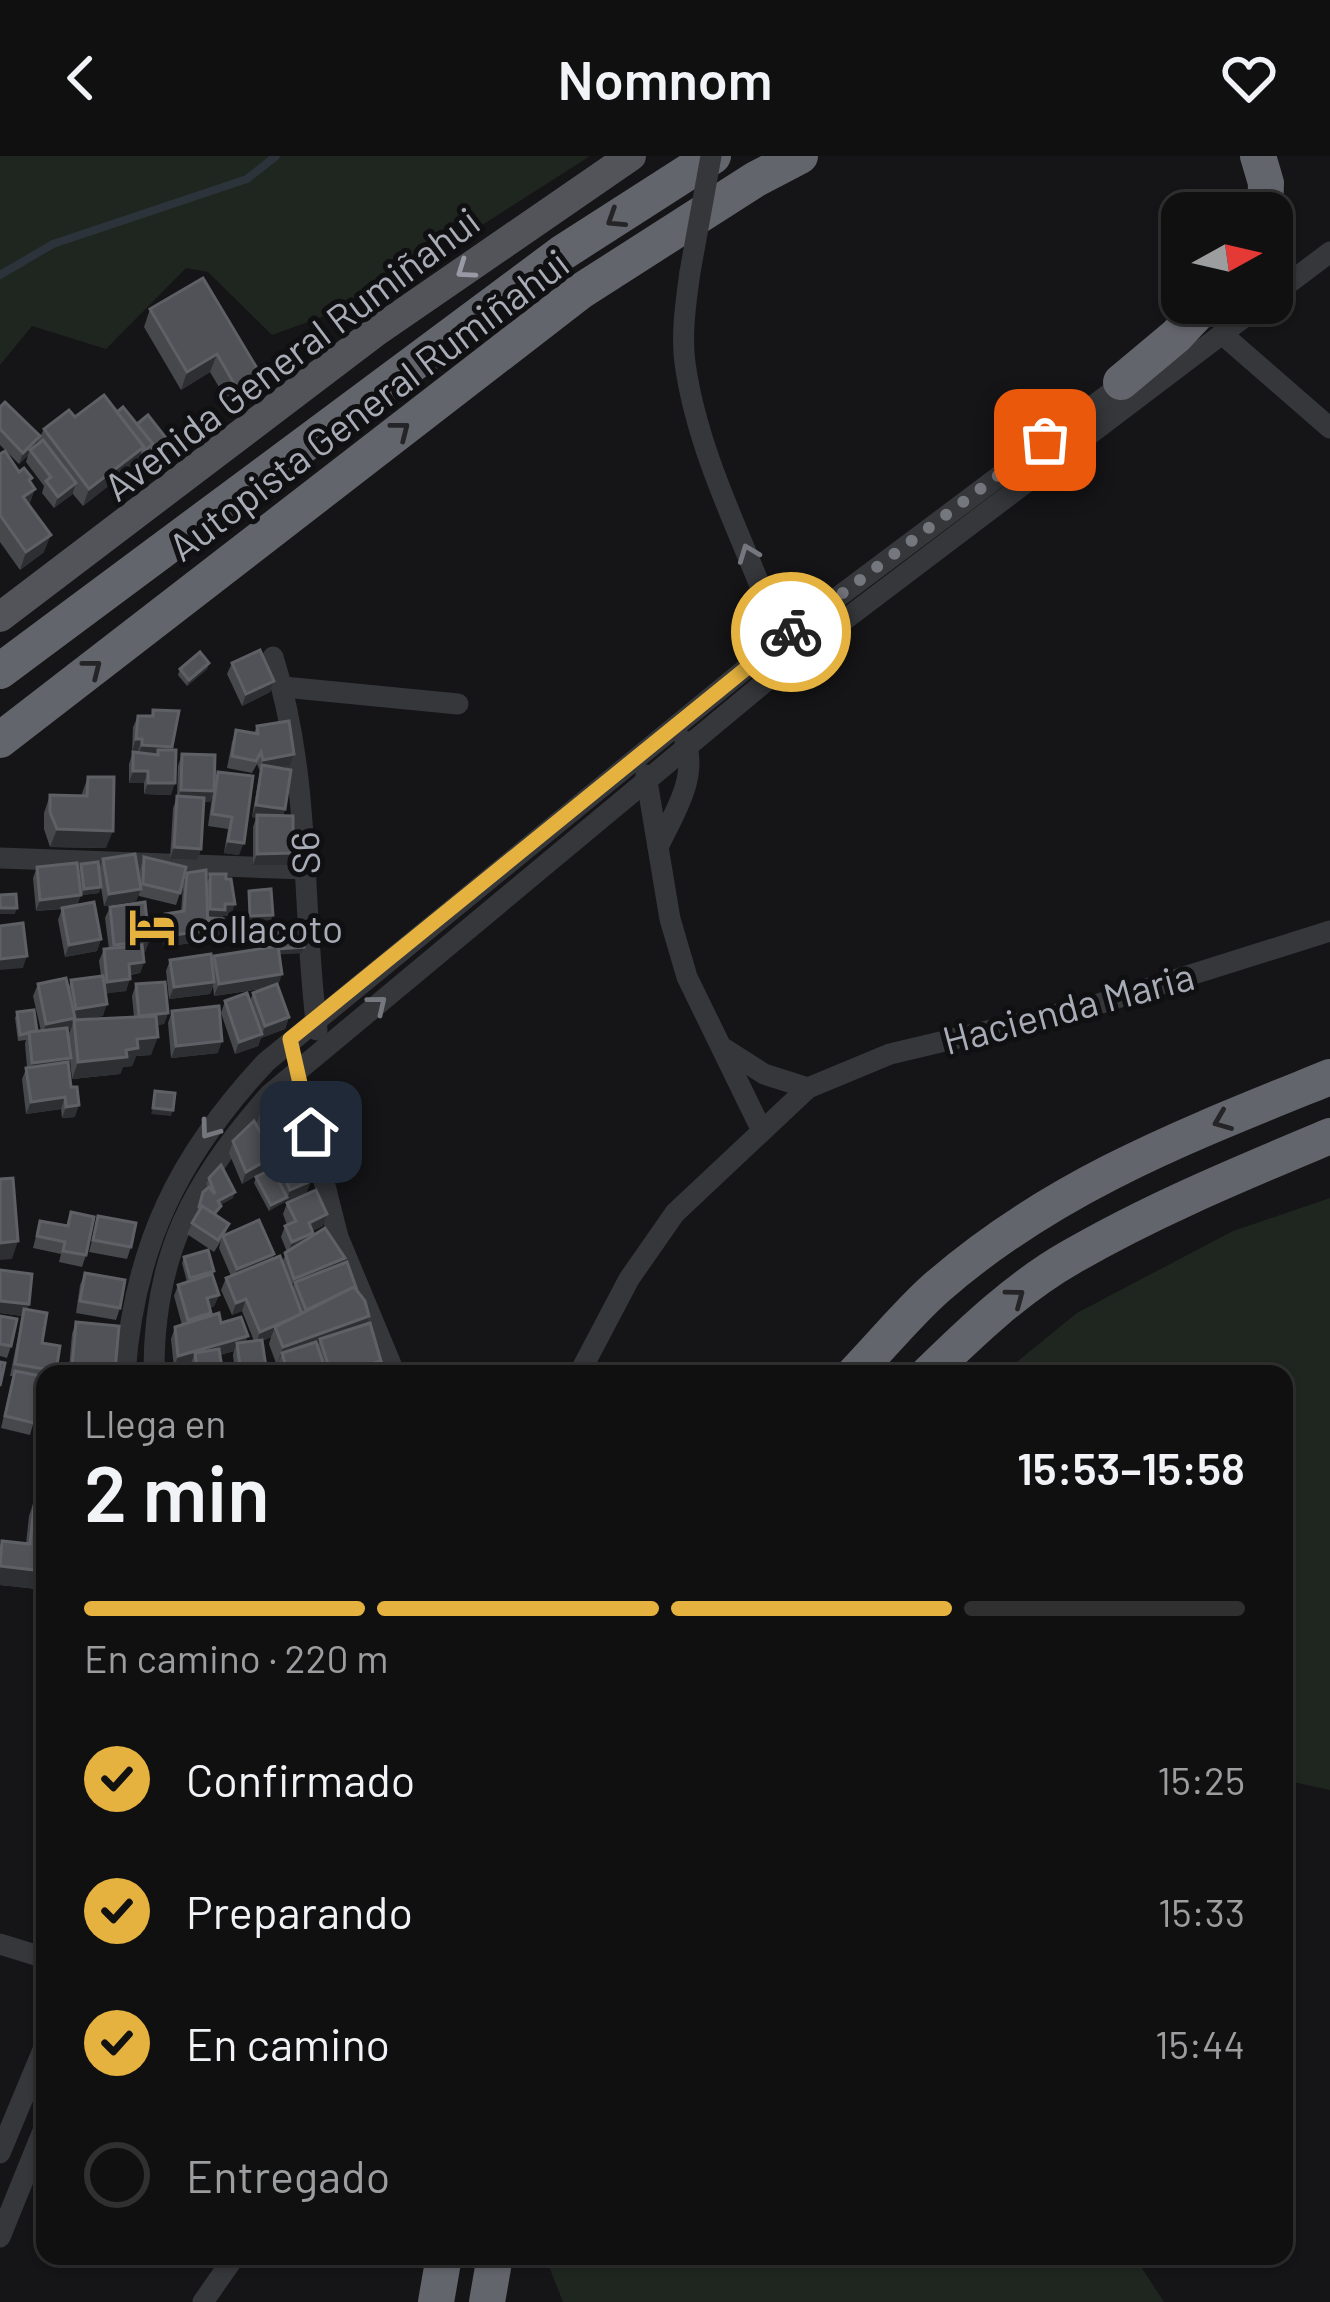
<!DOCTYPE html>
<html lang="es">
<meta charset="utf-8">
<style>
:root{--surface:#101011;--page:#1e1e1f;--text:#f1f3f6;--muted:#9c9d9f;--line:#303031;--accent:#e5b23f}
body{margin:0;font-family:Barlow,sans-serif;background:var(--page);color:var(--text);height:100vh;display:flex;flex-direction:column;font-size:45px;white-space:nowrap}
*{box-sizing:border-box;margin:0}
p{font-size:39px;color:var(--muted)}
.icon{flex:none;width:66px;height:66px;fill:none;stroke:currentColor;stroke-width:2;stroke-linecap:round;stroke-linejoin:round}
.map{position:relative;flex:1;overflow:hidden}
.drawer{position:absolute;left:36px;top:1209px;width:1257px;height:900px;display:flex;flex-direction:column;background:var(--surface);border-radius:24px;box-shadow:0 3px 9px #0004,0 0 0 3px var(--line)}
.drawer>*{flex:none}
.needle{width:78px;rotate:82deg}
.tools{position:absolute;left:1161px;top:36px;display:grid;gap:24px}
.tools a{display:grid;place-items:center;width:132px;height:132px;border-radius:24px;background:var(--surface);box-shadow:0 3px 9px #0004,0 0 0 3px var(--line);font-size:60px}
.pin{position:absolute;display:grid;place-items:center;width:102px;height:102px;color:#fff;margin:-51px;border-radius:24px;box-shadow:0 6px 18px #0006}
.courier{position:absolute;display:grid;place-items:center;width:120px;height:120px;margin:-60px;border:9px solid #e5b23f;border-radius:50%;background:#fff;color:#222;box-shadow:0 3px 15px #0007}
.overview em{font-style:normal;font-weight:600}
.overview div{display:flex;flex-direction:column-reverse}
.overview{display:flex;align-items:center;justify-content:space-between;height:204px;padding:0 48px}
h1{font-size:78px;font-weight:600;line-height:90px}
.bar{display:grid;grid-template-columns:repeat(4,1fr);gap:18px 12px;align-content:center;height:144px;padding:0 48px}
.bar i{height:15px;border-radius:9px;background:var(--line)}
.bar .on{background:var(--accent)}
.bar p{grid-column:span 4}
ol{padding:0 48px;list-style:none}
li{display:flex;align-items:center;gap:36px;height:132px}
li p{margin-inline-start:auto}
li .icon{padding:12px;border-radius:50%;background:var(--accent);color:#111;stroke-width:4}
li:last-child{color:var(--muted)}
li i{width:66px;height:66px;border:6px solid var(--line);border-radius:50%}
header{display:flex;justify-content:space-between;align-items:center;height:156px;padding:0 48px;background:var(--surface);font-size:54px;font-weight:600}
.map>svg:first-child{display:block}
</style>
<header><svg class="icon" aria-label="back" viewBox="0 0 24 24"><path d="M15 5l-7 7 7 7"/></svg>Nomnom<svg class="icon" aria-label="heart" viewBox="0 0 24 24"><path d="M12 20l-8-8c-3-5 5-10 8-4 3-6 11-1 8 4z"/></svg></header>
<div class="map">
<svg width="1330" height="2146" viewBox="0 0 1330 2146">
<rect width="100%" height="100%" fill="#151517"/>
<g fill="#1f2620">
<polygon points="0,0 590,0 360,147 272,179 208,116 186,112 106,193 32,170 0,209"/>
<polygon points="1330,1042 1330,1634 1284,1624 1284,1218 1002,1218 1077,1157 1233,1075"/>
<polygon points="545,2100 1134,2100 1164,2146 563,2146"/>
</g>
<g fill="none" stroke-linecap="round" stroke-linejoin="round">
<polyline stroke="#2c333a" stroke-width="8" points="0,119 53,88 247,23 276,0"/>
<g stroke="#36373b" stroke-width="21">
<path d="M690,116C686,145 681,178 685,207C699,308 753,400 785,495"/>
<polyline points="1272,140 1330,96"/>
<polyline points="1222,178 1330,272"/>
<path d="M273,501C312,624 301,748 317,874"/>
<polyline points="284,531 458,548"/>
<polyline points="646,619 670,763 687,821 762,975"/>
<path d="M658,691C673,659 699,621 685,585"/>
<polyline points="0,702 304,713"/>
<polyline points="725,893 764,918 808,932"/>
<polyline points="309,966 338,1081 395,1218"/>
<path d="M125,1218C134,1090 179,999 266,906L782,483L1129,223"/>
<path d="M154,1218C153,1099 193,1025 270,938L789,506L1263,147"/>
<polyline points="579,1218 629,1123 675,1057 808,932 890,898 1092,850 1330,775"/>
<polyline points="0,1788 45,1802"/>
<polyline points="0,1997 45,1889"/>
<polyline points="0,2081 45,1970"/>
<polyline points="203,2146 235,2100"/>
</g>
<polyline stroke="#53545a" stroke-width="30" points="0,461 374,177 631,0"/>
<g stroke="#63656c" stroke-width="36">
<polyline points="1258,0 1266,27 1265,57"/>
<polyline points="1121,226 1176,180 1207,147"/>
<polyline points="0,515 562,97 713,0"/>
<polyline points="0,584 581,135 756,23 800,0"/>
<path d="M854,1218C881,1190 907,1158 936,1132C1054,1029 1187,979 1330,921"/>
<path d="M928,1218C971,1176 1018,1131 1071,1101C1154,1053 1242,1017 1330,980"/>
<polyline points="436,2146 444,2100"/>
<polyline points="487,2146 495,2100"/>
</g>
<polyline stroke="#36373b" stroke-width="21" points="690,116 711,0"/>
</g>
<g fill="#46484c">
<polygon points="203,122 258,241 234,256 210,216 181,234 144,171 150,153"/>
<polygon points="0,251 40,280 36,289 44,273 75,261 117,256 166,282 164,288 150,299 139,308 138,306 83,350 72,337 54,352 42,337 44,330 26,306 28,299 19,308 0,289"/>
<polygon points="0,298 31,326 29,349 44,396 20,414 0,386"/>
<polygon points="209,507 207,513 187,530 178,519 180,513"/>
<polygon points="232,507 274,525 270,536 242,550 227,518"/>
<polygon points="153,554 171,594 171,639 144,638 144,627 129,627 129,608 133,596 137,597 132,595 133,571 138,560 151,560"/>
<polygon points="257,570 294,598 290,610 280,612 285,653 283,660 293,697 289,709 253,709 253,671 256,662 252,661 260,615 257,608 252,617 227,612 232,586 236,574 254,577"/>
<polygon points="182,598 215,625 218,616 253,620 239,699 224,697 228,673 208,670 212,641 210,646 204,646 201,693 197,704 170,703 173,652 177,641 178,610"/>
<polygon points="88,621 106,692 50,691 44,673 44,657 50,639 81,640"/>
<polygon points="144,701 180,737 176,749 139,740 139,738 136,745 104,750 100,725 99,737 82,739 79,714 81,708 99,713 103,703 139,724 140,713"/>
<polygon points="37,711 81,739 77,749 101,783 97,795 65,801 58,764 62,753 36,755 33,722"/>
<polygon points="187,717 207,728 210,718 231,760 223,760 219,787 205,786 205,782 204,785 164,791 161,770 165,758 181,756 183,729"/>
<polygon points="110,751 149,785 145,796 143,797 144,806 140,817 130,819 126,835 105,837 103,860 74,864 70,873 68,874 68,880 74,864 134,861 132,840 136,828 168,857 164,868 156,869 151,899 136,900 132,910 123,911 120,918 72,923 70,904 68,909 75,961 62,962 61,953 26,958 22,923 27,911 25,888 26,884 18,885 15,862 17,856 37,875 41,875 33,840 38,828 68,833 71,824 101,820 99,805 104,793 109,793 105,762"/>
<polygon points="273,775 304,791 302,797 279,798 278,830 289,861 285,873 261,882 258,890 235,898 221,857 225,845 250,845 253,837 268,832 214,840 213,830 210,838 169,843 166,815 170,804 212,806 214,800 271,791 271,781"/>
<polygon points="172,855 218,897 171,902 168,867"/>
<polygon points="262,952 318,982 312,999 303,1004 307,1036 286,1044 269,1055 254,1027 256,1021 275,1018 278,1009 273,1001 269,1012 242,1028 229,997 233,985 256,969"/>
<polygon points="209,1022 233,1042 220,1049 216,1059 229,1068 225,1079 274,1098 272,1103 282,1106 287,1096 281,1081 285,1070 287,1069 283,1058 287,1047 323,1070 312,1075 312,1080 344,1107 366,1169 377,1215 387,1218 280,1218 269,1188 271,1181 262,1185 267,1218 235,1218 233,1199 234,1195 220,1199 223,1218 182,1218 182,1216 191,1214 191,1207 174,1212 171,1183 175,1171 182,1169 174,1140 178,1129 187,1126 182,1107 184,1101 213,1119 219,1139 214,1150 210,1152 210,1160 245,1186 254,1185 242,1155 232,1159 221,1134 226,1122 231,1120 219,1092 221,1085 214,1096 187,1078 197,1058 203,1036 208,1032 206,1028"/>
<polygon points="71,1056 86,1099 82,1111 59,1106 61,1098 33,1092 40,1065 66,1070"/>
<polygon points="98,1060 131,1091 127,1103 89,1096"/>
<polygon points="85,1117 120,1152 116,1164 76,1157 80,1129"/>
<polygon points="29,1148 27,1153 42,1187 60,1190 55,1218 45,1218 45,1226 30,1279 1,1272 13,1220 10,1220 22,1160 0,1157"/>
<polygon points="0,1160 11,1190 7,1202 0,1200"/>
<polygon points="76,1166 115,1214 114,1218 56,1218 59,1211 69,1212 72,1178"/>
<polygon points="35,1342 37,1433 0,1429 0,1390 2,1385 26,1388 29,1360"/>
</g>
<g fill="#2e2f32">
<polygon points="217,198 210,216 181,234 187,216"/>
<polygon points="264,224 258,241 234,256 240,238"/>
<polygon points="40,280 35,292 30,294 28,299 19,308 23,297"/>
<polygon points="153,288 149,299 139,308 143,296"/>
<polygon points="144,291 137,308 83,350 89,333"/>
<polygon points="32,322 26,339 35,333 29,350 17,358 29,324"/>
<polygon points="76,327 72,339 54,352 58,341"/>
<polygon points="51,379 44,396 20,414 26,396"/>
<polygon points="209,507 207,513 187,530 189,524"/>
<polygon points="274,525 270,536 242,550 246,538"/>
<polygon points="136,583 142,583 138,595 132,595"/>
<polygon points="142,589 172,591 168,603 158,594 155,602 137,601"/>
<polygon points="294,598 290,610 261,615 262,609 259,616 263,604"/>
<polygon points="133,615 148,615 144,627 129,627"/>
<polygon points="148,627 175,627 171,639 144,638"/>
<polygon points="181,634 214,635 210,646 177,645"/>
<polygon points="256,649 285,653 281,665 252,661"/>
<polygon points="57,673 113,675 106,692 50,691"/>
<polygon points="228,685 244,687 239,699 224,697"/>
<polygon points="174,691 201,693 197,704 170,703"/>
<polygon points="293,697 289,709 253,709 257,698"/>
<polygon points="101,731 99,737 82,739 84,733"/>
<polygon points="141,733 136,745 104,750 109,738"/>
<polygon points="81,739 76,751 36,755 40,744"/>
<polygon points="225,748 235,748 231,760 223,760 221,765 205,765 210,753"/>
<polygon points="0,752 17,752 15,758 0,758"/>
<polygon points="273,759 271,764 248,766 250,760"/>
<polygon points="208,774 204,785 164,791 168,780"/>
<polygon points="207,780 221,781 219,787 205,786"/>
<polygon points="101,783 97,795 65,801 69,789"/>
<polygon points="149,785 145,796 110,801 114,789"/>
<polygon points="304,791 302,797 272,799 274,793"/>
<polygon points="27,800 23,812 0,814 0,803"/>
<polygon points="144,806 140,817 124,819 129,808"/>
<polygon points="282,818 278,830 214,840 219,828"/>
<polygon points="130,823 126,835 103,838 107,826"/>
<polygon points="214,826 210,838 169,843 174,831"/>
<polygon points="107,848 103,860 74,864 70,873 42,879 46,868 72,862 76,853"/>
<polygon points="168,857 164,868 135,871 139,860"/>
<polygon points="289,861 285,873 261,882 265,870"/>
<polygon points="262,878 258,890 235,898 239,886"/>
<polygon points="158,881 151,899 136,900 132,910 123,911 120,918 72,923 78,906 126,894 137,883"/>
<polygon points="222,885 218,897 171,902 176,890"/>
<polygon points="71,902 67,914 28,918 32,907"/>
<polygon points="65,941 61,953 26,958 31,946"/>
<polygon points="79,949 75,961 62,962 66,951"/>
<polygon points="153,952 173,954 171,960 151,958"/>
<polygon points="318,982 312,999 281,1014 287,997"/>
<polygon points="274,1000 269,1012 242,1028 246,1016"/>
<polygon points="311,1025 307,1036 286,1046 290,1034"/>
<polygon points="235,1036 233,1042 216,1051 218,1045"/>
<polygon points="287,1041 285,1046 269,1055 271,1049"/>
<polygon points="327,1058 323,1070 304,1078 309,1067"/>
<polygon points="313,1077 309,1089 288,1098 292,1086"/>
<polygon points="18,1085 12,1103 0,1104 0,1087"/>
<polygon points="274,1098 269,1109 233,1125 237,1113"/>
<polygon points="345,1102 341,1114 295,1126 292,1134 290,1135 294,1123"/>
<polygon points="219,1139 214,1150 203,1153 207,1142"/>
<polygon points="246,1143 242,1155 232,1159 236,1147"/>
<polygon points="0,1145 29,1148 25,1160 24,1153 22,1160 0,1157"/>
<polygon points="302,1159 275,1171 271,1181 256,1188 260,1176"/>
<polygon points="369,1160 362,1178 320,1183 316,1194 282,1197 277,1209 283,1191"/>
<polygon points="248,1180 243,1192 237,1187 234,1195 196,1205 195,1197 191,1207 174,1212 178,1200"/>
<polygon points="381,1205 377,1216 337,1218"/>
<polygon points="72,1210 115,1214 114,1218 69,1218"/>
<polygon points="0,1410 43,1415 37,1433 0,1429"/>
</g>
<g fill="#515257" stroke="#5e6066" stroke-width="3">
<polygon points="203,122 264,224 240,238 217,198 187,216 150,153"/>
<polygon points="104,239 144,291 89,333 44,273 69,254 75,261"/>
<polygon points="5,246 40,280 23,297 0,273 0,251"/>
<polygon points="123,251 153,288 143,296 144,291 117,256"/>
<polygon points="148,259 166,282 152,293 153,288 137,268"/>
<polygon points="43,284 76,327 58,341 46,325 51,321 30,294"/>
<polygon points="5,295 19,316 24,312 32,322 29,324 35,333 23,341 51,379 26,396 0,359 0,298"/>
<polygon points="260,494 274,525 246,538 232,507"/>
<polygon points="200,496 209,507 189,524 180,513"/>
<polygon points="153,554 179,555 172,591 142,589 142,583 136,583 138,560 153,560"/>
<polygon points="289,565 294,598 263,604 261,596 256,605 232,600 236,574 258,578 257,570"/>
<polygon points="158,594 176,594 175,627 148,627 148,615 133,615 133,596 158,599"/>
<polygon points="182,598 215,599 214,635 181,634"/>
<polygon points="262,609 291,614 285,653 256,649"/>
<polygon points="218,616 253,620 244,687 228,685 232,661 212,658"/>
<polygon points="88,621 114,621 113,675 57,673 50,656 50,639 87,640"/>
<polygon points="177,640 204,642 201,693 174,691"/>
<polygon points="257,659 293,660 293,697 257,698"/>
<polygon points="135,698 141,733 109,738 103,703"/>
<polygon points="144,701 186,711 180,737 143,728"/>
<polygon points="98,706 101,731 84,733 81,708"/>
<polygon points="77,707 81,739 40,744 37,711"/>
<polygon points="206,714 208,774 168,780 165,758 184,755 187,717"/>
<polygon points="210,718 226,718 226,723 231,723 235,748 225,748 225,754 210,753"/>
<polygon points="271,733 273,759 250,760 249,735"/>
<polygon points="16,738 17,752 0,752 0,739"/>
<polygon points="94,746 101,783 69,789 62,752"/>
<polygon points="145,746 149,785 114,789 110,751"/>
<polygon points="209,762 223,763 221,781 207,780"/>
<polygon points="23,767 27,800 0,803 0,770"/>
<polygon points="303,773 304,791 278,793 278,790 274,791 273,775"/>
<polygon points="142,789 144,806 129,808 130,823 107,826 104,793"/>
<polygon points="278,790 282,818 219,828 214,800"/>
<polygon points="211,798 214,826 174,831 170,804"/>
<polygon points="103,820 107,848 76,853 71,824"/>
<polygon points="66,822 75,862 46,868 38,828"/>
<polygon points="165,826 168,857 139,860 136,828"/>
<polygon points="277,828 289,861 265,870 253,837"/>
<polygon points="247,837 262,878 239,886 225,845"/>
<polygon points="219,850 222,885 176,890 172,855"/>
<polygon points="34,854 37,875 20,879 17,856"/>
<polygon points="156,860 158,881 137,883 138,892 126,894 127,901 78,906 74,864"/>
<polygon points="67,872 71,902 32,907 29,876"/>
<polygon points="68,906 71,931 77,931 79,949 66,951 65,941 31,946 26,912"/>
<polygon points="303,920 318,982 287,997 262,952"/>
<polygon points="155,935 175,937 173,954 153,952"/>
<polygon points="254,965 274,1000 246,1016 233,985"/>
<polygon points="300,998 311,1025 290,1034 279,1007"/>
<polygon points="221,1009 235,1036 218,1045 221,1050 214,1058 202,1050 201,1053 199,1051 203,1036 209,1031 215,1038 209,1022"/>
<polygon points="272,1013 287,1041 271,1049 256,1021"/>
<polygon points="13,1022 18,1085 0,1087 0,1023"/>
<polygon points="316,1034 327,1058 309,1067 313,1077 292,1086 285,1070 296,1065 287,1047"/>
<polygon points="202,1050 229,1068 218,1084 192,1067"/>
<polygon points="71,1056 94,1061 86,1099 63,1095 65,1086 37,1080 40,1065 68,1070"/>
<polygon points="98,1060 136,1067 131,1091 93,1084"/>
<polygon points="259,1064 274,1098 237,1113 223,1080"/>
<polygon points="325,1072 345,1102 294,1123 285,1097"/>
<polygon points="208,1094 214,1115 190,1122 184,1101"/>
<polygon points="280,1100 302,1158 260,1176 246,1143 236,1147 226,1122"/>
<polygon points="347,1106 357,1134 354,1131 306,1154 295,1126"/>
<polygon points="0,1114 32,1118 29,1148 0,1145"/>
<polygon points="85,1117 125,1124 120,1152 80,1145"/>
<polygon points="212,1118 219,1139 207,1142 211,1157 188,1164 178,1129"/>
<polygon points="354,1131 365,1145 369,1160 283,1191 275,1171"/>
<polygon points="24,1153 47,1157 42,1187 60,1190 56,1215 15,1208"/>
<polygon points="219,1157 221,1167 241,1161 248,1180 178,1200 175,1171"/>
<polygon points="0,1160 17,1163 11,1190 0,1188"/>
<polygon points="76,1166 119,1170 115,1214 72,1210"/>
<polygon points="370,1167 381,1205 337,1218 331,1218 320,1183"/>
<polygon points="262,1184 267,1218 241,1218 237,1187"/>
<polygon points="316,1186 327,1218 288,1218 282,1197"/>
<polygon points="219,1193 223,1218 183,1218 182,1216 197,1214 195,1197"/>
<polygon points="0,1206 5,1207 0,1230"/>
<polygon points="59,1211 99,1216 99,1218 58,1218"/>
<polygon points="387,1214 387,1218 349,1218"/>
<polygon points="15,1215 45,1221 34,1267 5,1260"/>
<polygon points="35,1342 45,1343 43,1415 0,1410 2,1385 30,1388"/>
</g>
<defs><path id="oneway-chevron" d="M-2-3.5L2.5 0L-2 3.5" fill="none" stroke-width="1.6" stroke-linecap="round" stroke-linejoin="round" transform="scale(3)"/></defs>
<g stroke="#252528">
<use href="#oneway-chevron" transform="translate(615 63) rotate(147)"/>
<use href="#oneway-chevron" transform="translate(401 274) rotate(-38)"/>
<use href="#oneway-chevron" transform="translate(93 512) rotate(-38)"/>
<use href="#oneway-chevron" transform="translate(1222 965) rotate(158)"/>
<use href="#oneway-chevron" transform="translate(1016 1141) rotate(-37)"/>
</g>
<use stroke="#979aa4" href="#oneway-chevron" transform="translate(465 114) rotate(145)"/>
<g stroke="#75777f">
<use href="#oneway-chevron" transform="translate(748 397) rotate(-111)"/>
<use href="#oneway-chevron" transform="translate(378 848) rotate(-39)"/>
<use href="#oneway-chevron" transform="translate(209 974) rotate(126)"/>
</g>
<g fill="none" stroke-linecap="round" stroke-linejoin="round">
<polyline stroke="#75777e" stroke-width="12" stroke-dasharray="0 21.6" points="791,476 1045,284"/>
<polyline stroke="#e5b23f" stroke-width="15" points="311,976 290,883 791,476"/>
</g>
<defs>
<symbol id="hotel-bare" viewBox="-9 -9 18 18"><path d="M-6-4.5h1.5V1H6V5H4.5V3h-9V5H-6ZM-4 0a1.8 1.8 0 1 1 3.6 0ZM.5 0V-2.5h3Q6-2.5 6 0Z" fill="#e5b23f" stroke="#101012" stroke-width="2.5" paint-order="stroke"/></symbol>
</defs>
<g fill-rule="evenodd">
<use href="#hotel-bare" x="119" y="738" width="66" height="66"/>
</g>
<g text-anchor="middle" dominant-baseline="central" stroke-width="10" stroke-linejoin="round" paint-order="stroke">
<g font-size="39" fill="#a8acb6" stroke="#101012">
<text transform="translate(291 197) rotate(-37)">Avenida General Rumiñahui</text>
<text transform="translate(368 248) rotate(-37)">Autopista General Rumiñahui</text>
<text transform="translate(304 697) rotate(-92)">S6</text>
<text transform="translate(1068 851) rotate(-15)">Hacienda Maria</text>
</g>
<g font-size="39" fill="#a8acb6" stroke="#101012" text-anchor="start">
<text x="188" y="771">collacoto</text>
</g>
</g>
</svg>
<div class="tools">
<a><svg class="needle" viewBox="-14 -14 28 28"><path d="M0-13l5 13h-10z" fill="#e53935"/><path d="M0 13l5-13h-10z" fill="#9c9d9f"/></svg></a>
</div>
<div class="pin" style="left:1045px;top:284px;background:#ea580c"><svg class="icon" aria-label="bag" viewBox="0 0 24 24"><path d="M5 8h14l-1 12H6zM9 8a3 3 0 0 1 6 0"/></svg></div>
<div class="pin" style="left:311px;top:976px;background:#1f2937"><svg class="icon" aria-label="home" viewBox="0 0 24 24"><path d="M3 11l9-7 9 7M6 9v11h12V9"/></svg></div>
<div class="courier" style="left:791px;top:476px"><svg class="icon" aria-label="bike" viewBox="0 0 24 24"><circle cx="6" cy="16" r="4"/><circle cx="18" cy="16" r="4"/><path d="M6 16l4-8h5l3 8M10 8l3 8H6M13 5h3"/></svg></div>
<section class="drawer">
<div class="overview"><div><h1>2 min</h1><p>Llega en</p></div><em>15:53–15:58</em></div>
<div class="bar"><i class="on"></i><i class="on"></i><i class="on"></i><i></i><p>En camino · 220 m</p></div>
<ol>
<li><svg class="icon" aria-label="check" viewBox="0 0 24 24"><path d="M5 12l5 5 9-10"/></svg>Confirmado<p>15:25</p></li>
<li><svg class="icon" aria-label="check" viewBox="0 0 24 24"><path d="M5 12l5 5 9-10"/></svg>Preparando<p>15:33</p></li>
<li><svg class="icon" aria-label="check" viewBox="0 0 24 24"><path d="M5 12l5 5 9-10"/></svg>En camino<p>15:44</p></li>
<li><i></i>Entregado</li>
</ol>
</section>
</div>
